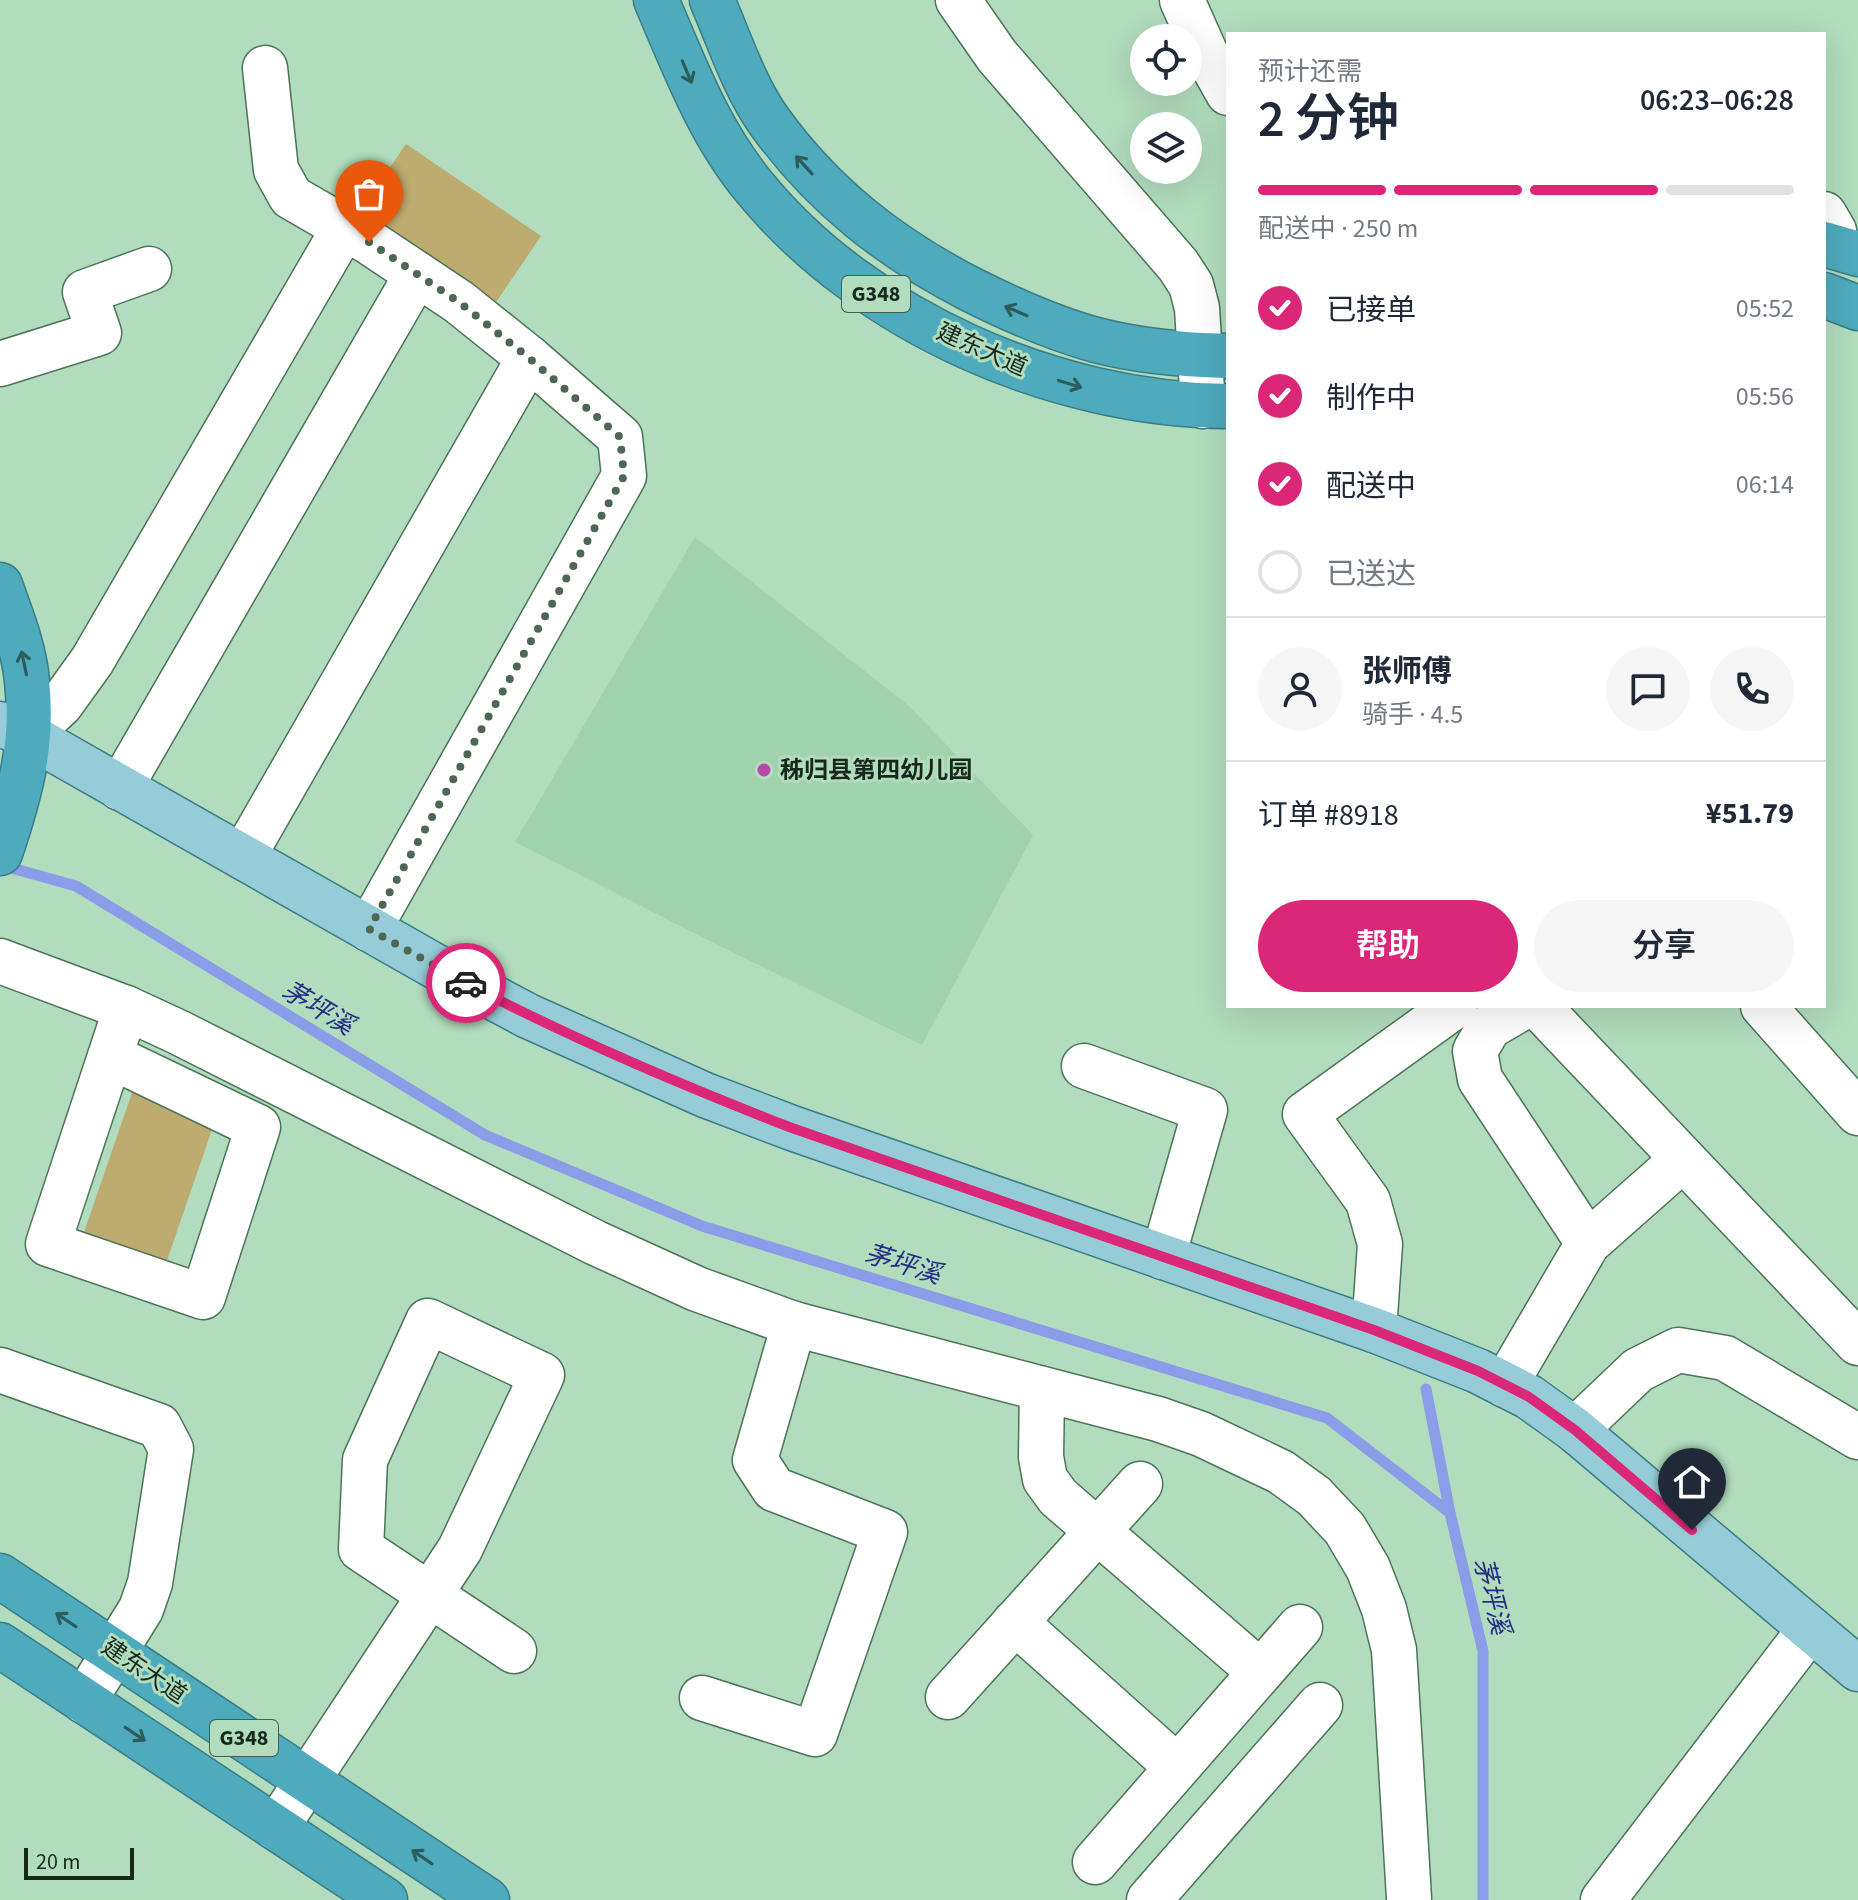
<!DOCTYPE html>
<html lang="zh">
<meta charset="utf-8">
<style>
:root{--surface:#fff;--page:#f6f6f7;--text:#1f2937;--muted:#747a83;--line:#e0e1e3;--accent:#db2777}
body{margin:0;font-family:"Source Sans 3","Noto Sans SC",sans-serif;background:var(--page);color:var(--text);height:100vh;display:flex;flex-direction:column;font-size:30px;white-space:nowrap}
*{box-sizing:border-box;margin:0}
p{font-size:26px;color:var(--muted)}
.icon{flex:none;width:44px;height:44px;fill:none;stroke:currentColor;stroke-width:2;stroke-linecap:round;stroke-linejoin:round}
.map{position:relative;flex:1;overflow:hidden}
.panel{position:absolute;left:1226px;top:32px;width:600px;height:976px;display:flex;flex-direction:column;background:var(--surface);border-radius:0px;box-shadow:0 8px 32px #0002}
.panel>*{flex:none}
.buttons{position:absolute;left:1130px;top:24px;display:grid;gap:16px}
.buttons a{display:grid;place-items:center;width:72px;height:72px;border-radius:50%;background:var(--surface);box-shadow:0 8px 32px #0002;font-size:40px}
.scale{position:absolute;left:24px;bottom:20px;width:110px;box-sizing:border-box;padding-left:8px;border:4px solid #17281c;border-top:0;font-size:22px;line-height:28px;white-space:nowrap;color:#17281c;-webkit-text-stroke:6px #b1dcbd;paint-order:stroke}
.pin{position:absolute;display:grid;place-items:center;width:68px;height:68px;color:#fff;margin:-82px -34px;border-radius:50% 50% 50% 0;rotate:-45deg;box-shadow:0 0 8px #0007}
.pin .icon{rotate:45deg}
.courier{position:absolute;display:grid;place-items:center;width:80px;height:80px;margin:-40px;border:6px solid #db2777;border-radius:50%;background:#fff;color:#222;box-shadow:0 2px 10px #0007}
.headline em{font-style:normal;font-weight:600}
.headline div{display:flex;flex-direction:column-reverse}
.headline{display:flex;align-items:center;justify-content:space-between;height:136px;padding:0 32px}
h1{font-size:52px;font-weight:600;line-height:60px}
.bar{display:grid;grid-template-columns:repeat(4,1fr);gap:12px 8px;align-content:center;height:96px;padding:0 32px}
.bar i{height:10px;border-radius:6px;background:var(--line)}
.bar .active{background:var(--accent)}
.bar p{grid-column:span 4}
.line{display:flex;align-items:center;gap:20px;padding:0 32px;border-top:2px solid var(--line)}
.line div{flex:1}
.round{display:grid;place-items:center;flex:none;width:84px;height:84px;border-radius:42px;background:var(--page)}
ol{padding:0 32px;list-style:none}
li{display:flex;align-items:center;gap:24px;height:88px}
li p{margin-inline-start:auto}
li .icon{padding:8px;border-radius:50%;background:var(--accent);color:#fff;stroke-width:4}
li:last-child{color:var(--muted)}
li i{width:44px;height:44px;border:4px solid var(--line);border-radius:50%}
.cta{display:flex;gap:16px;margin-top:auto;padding:16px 32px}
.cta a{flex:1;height:92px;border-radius:48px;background:var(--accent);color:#fff;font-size:32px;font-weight:600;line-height:92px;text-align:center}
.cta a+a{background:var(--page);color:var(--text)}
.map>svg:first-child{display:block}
</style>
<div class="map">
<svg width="1858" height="1900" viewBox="0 0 1858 1900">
<rect width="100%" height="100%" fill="#b1dcbd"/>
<polygon fill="#a0d2ae" points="695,537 909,706 1033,835 922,1045 722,947 515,842"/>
<g fill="#bdab6f">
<polygon points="406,144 541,236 492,308 356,217"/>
<polygon points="134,1087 217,1115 164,1269 81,1241"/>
</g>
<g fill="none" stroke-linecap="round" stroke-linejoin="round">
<g stroke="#8b9de8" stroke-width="11">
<polyline points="1,865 76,886 485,1135 702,1226 1327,1418 1450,1513 1483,1651 1483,1900"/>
<polyline points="1426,1389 1450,1513"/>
</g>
<defs>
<g id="minor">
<polyline points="958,0 997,56 1178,265 1191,285 1197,308 1203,406"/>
<polyline points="1182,0 1205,52 1228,93"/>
<polyline points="265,68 276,170 291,197 369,242 459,302 529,358 620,437 624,476 369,929"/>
<polyline points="1824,214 1834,231 1837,247"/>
<polyline points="0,364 99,333 85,292 149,269"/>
<polyline points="28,735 61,704 92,661 344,228"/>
<polyline points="120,788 417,274"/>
<polyline points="243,857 529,358"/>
<polyline points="0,961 126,1008 178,1032 596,1243 697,1289 794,1324 1158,1419 1201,1434 1281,1472 1314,1496 1345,1529 1368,1568 1384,1609 1394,1650 1409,1898"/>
<polyline points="1538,1006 1858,1343"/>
<polyline points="1763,1006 1858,1113"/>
<polyline points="110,1056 258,1127 203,1297 48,1244 126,1008"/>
<polyline points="1084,1066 1205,1110 1163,1257"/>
<polyline points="1588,1243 1683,1159"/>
<polyline points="1374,1330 1380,1244 1368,1201 1305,1114 1455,1006"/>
<polyline points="0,1370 159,1426 171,1449 150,1583 141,1609 84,1701"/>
<polyline points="1505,1385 1588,1243 1480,1079 1475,1051 1489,1027 1525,1006"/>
<polyline points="1042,1389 1041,1457 1045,1479 1058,1497 1260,1672"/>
<polyline points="1575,1430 1638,1370 1678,1350 1725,1358 1858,1437"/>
<polyline points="1015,1622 1177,1767"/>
<polyline points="948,1697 1140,1484"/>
<polyline points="702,1698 815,1734 885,1532 774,1489 755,1460 794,1324"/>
<polyline points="276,1828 460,1549 542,1375 428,1321 365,1460 361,1549 514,1651"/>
<polyline points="1095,1862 1300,1627"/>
<polyline points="1149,1900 1320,1705"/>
<polyline points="1603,1900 1810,1629"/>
</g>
<polyline id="major" points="0,724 28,735 440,969 528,1016 705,1095 792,1128 1374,1330 1478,1371 1529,1397 1575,1430 1858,1669"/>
<g id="highway">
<path d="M656,0C684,65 709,133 755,188C865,322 1056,405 1228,406"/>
<path d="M712,0C729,39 744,86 769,121C823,196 890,248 972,290C1012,310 1052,328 1096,340C1138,351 1184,355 1228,356"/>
<polyline points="1824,244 1858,254"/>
<polyline points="1824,295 1858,308"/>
<path d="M0,585C11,616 24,648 27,681C34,744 20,794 0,853"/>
<polyline points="0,1576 487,1900"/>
<polyline points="0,1645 385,1900"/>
</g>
</defs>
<use href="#minor" stroke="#4c7458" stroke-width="47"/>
<use href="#major" stroke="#3b7c85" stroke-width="47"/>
<use href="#highway" stroke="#3b7c85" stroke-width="47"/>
<use href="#minor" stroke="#fff" stroke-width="44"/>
<use href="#major" stroke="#95ccd7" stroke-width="44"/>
<use href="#highway" stroke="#4eaabd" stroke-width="44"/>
</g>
<defs><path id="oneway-shaft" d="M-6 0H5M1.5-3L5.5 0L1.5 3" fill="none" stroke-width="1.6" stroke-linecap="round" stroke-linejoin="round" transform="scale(2)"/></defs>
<g stroke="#2d5c5c">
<use href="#oneway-shaft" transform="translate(687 72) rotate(67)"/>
<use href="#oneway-shaft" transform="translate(804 165) rotate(-132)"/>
<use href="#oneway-shaft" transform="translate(1016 311) rotate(-157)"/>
<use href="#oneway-shaft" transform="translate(1070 384) rotate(17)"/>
<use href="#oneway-shaft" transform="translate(24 663) rotate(-102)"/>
<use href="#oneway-shaft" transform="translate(66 1620) rotate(-146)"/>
<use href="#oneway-shaft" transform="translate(135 1734) rotate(34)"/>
<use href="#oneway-shaft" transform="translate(422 1857) rotate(-146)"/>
</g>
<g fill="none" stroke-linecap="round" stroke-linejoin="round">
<polyline stroke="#4d6754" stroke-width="8" stroke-dasharray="0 14.4" points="369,242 459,302 529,358 620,437 624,476 369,929 466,983"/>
<path stroke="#db2777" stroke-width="10" d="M466,983C572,1039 681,1085 792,1128L1374,1330L1478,1371L1529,1397L1575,1430L1692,1530"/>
</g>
<circle fill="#b74aa8" stroke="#b1dcbd" stroke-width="3" cx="764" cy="770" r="8"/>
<g text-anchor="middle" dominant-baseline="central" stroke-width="6" stroke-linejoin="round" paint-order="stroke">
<g fill="#b1dcbd" stroke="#455e4c" stroke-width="2">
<rect x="842" y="276" width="68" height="36" rx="6"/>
<rect x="210" y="1720" width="68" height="36" rx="6"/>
</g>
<g font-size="22" font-weight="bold" fill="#17281c">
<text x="876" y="294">G348</text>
<text x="244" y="1738">G348</text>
</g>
<g font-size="24" fill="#17281c" stroke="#b1dcbd">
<text transform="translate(982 350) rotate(24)">建东大道</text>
<text transform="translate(144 1671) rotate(34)">建东大道</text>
</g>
<g font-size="24" font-weight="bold" fill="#17281c" stroke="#b1dcbd" text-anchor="start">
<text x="780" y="770">秭归县第四幼儿园</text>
</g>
<g font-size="26" font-style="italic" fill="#262c82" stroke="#b1dcbd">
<text transform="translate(318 1008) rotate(31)">茅坪溪</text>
<text transform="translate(903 1264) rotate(17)">茅坪溪</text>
<text transform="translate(1492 1596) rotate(76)">茅坪溪</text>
</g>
</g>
</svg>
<div class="buttons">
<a><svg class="icon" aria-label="locate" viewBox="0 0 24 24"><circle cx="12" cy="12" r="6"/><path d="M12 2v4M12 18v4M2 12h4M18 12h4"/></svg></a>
<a><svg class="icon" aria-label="layers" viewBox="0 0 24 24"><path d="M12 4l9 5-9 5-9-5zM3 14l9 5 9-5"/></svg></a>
</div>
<div class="scale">20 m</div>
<div class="pin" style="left:369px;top:242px;background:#ea580c"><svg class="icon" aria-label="bag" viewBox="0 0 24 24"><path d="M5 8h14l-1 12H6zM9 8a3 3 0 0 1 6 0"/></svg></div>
<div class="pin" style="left:1692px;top:1530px;background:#1f2937"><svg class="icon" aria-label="home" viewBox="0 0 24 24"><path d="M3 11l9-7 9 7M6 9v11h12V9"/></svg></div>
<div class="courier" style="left:466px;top:983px"><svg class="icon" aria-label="car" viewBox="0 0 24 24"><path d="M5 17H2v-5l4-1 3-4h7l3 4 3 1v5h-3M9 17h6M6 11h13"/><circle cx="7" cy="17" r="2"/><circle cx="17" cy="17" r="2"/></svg></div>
<section class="panel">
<div class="headline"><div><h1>2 分钟</h1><p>预计还需</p></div><em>06:23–06:28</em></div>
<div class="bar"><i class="active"></i><i class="active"></i><i class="active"></i><i></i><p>配送中 · 250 m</p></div>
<ol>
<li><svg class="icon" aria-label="check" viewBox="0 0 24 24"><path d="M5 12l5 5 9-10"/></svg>已接单<p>05:52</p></li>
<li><svg class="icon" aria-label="check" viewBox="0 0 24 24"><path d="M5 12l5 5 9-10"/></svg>制作中<p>05:56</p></li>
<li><svg class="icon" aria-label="check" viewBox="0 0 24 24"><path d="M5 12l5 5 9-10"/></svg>配送中<p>06:14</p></li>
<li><i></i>已送达</li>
</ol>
<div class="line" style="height:144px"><a class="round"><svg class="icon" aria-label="person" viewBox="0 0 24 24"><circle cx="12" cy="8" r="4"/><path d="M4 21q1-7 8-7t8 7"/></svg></a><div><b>张师傅</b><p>骑手 · 4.5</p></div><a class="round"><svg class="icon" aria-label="chat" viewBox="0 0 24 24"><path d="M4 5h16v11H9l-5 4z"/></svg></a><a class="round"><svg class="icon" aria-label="phone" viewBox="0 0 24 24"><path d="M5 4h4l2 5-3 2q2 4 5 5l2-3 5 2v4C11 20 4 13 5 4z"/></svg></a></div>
<div class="line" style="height:104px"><div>订单 #8918</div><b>¥51.79</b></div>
<div class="cta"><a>帮助</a><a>分享</a></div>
</section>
</div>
